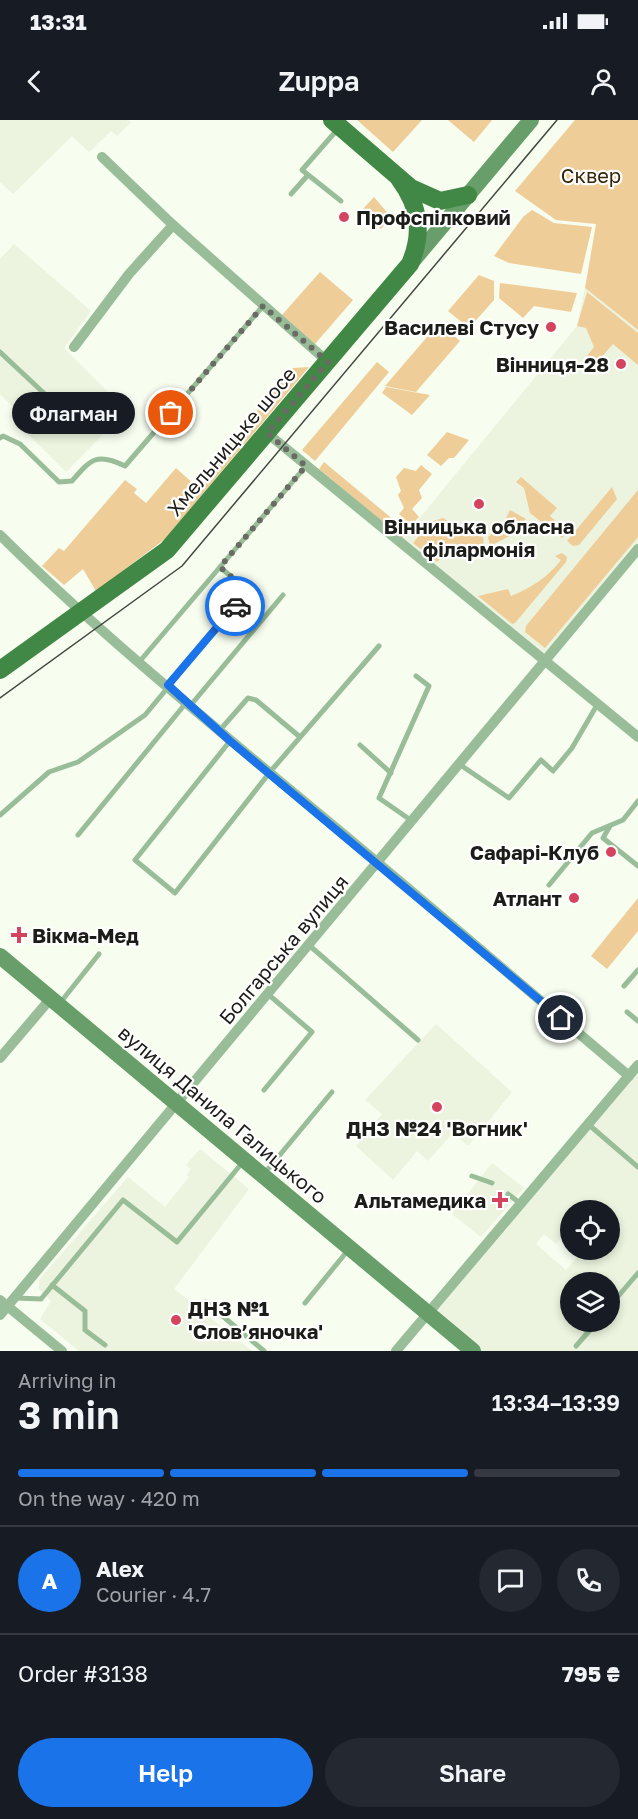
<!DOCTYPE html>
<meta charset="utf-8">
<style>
:root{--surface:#171b24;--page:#242831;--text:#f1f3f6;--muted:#9ea1a6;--line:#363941;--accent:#1a73e8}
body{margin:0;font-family:"Golos Text",sans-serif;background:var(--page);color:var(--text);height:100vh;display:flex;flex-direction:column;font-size:22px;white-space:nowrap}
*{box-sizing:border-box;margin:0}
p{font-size:20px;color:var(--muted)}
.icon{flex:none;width:33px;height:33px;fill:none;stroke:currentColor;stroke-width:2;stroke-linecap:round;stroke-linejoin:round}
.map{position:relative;height:1231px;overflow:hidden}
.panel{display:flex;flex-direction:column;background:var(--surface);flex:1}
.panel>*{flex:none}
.tools{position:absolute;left:560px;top:1080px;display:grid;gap:12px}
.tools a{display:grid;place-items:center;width:60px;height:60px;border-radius:50%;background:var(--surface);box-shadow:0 3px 9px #0003;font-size:30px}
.pin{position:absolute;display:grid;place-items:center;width:51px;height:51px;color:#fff;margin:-26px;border:3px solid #fff;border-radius:50%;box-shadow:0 2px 6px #0007}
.courier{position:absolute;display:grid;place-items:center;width:60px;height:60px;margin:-30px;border:4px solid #1a73e8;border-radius:50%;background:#fff;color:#222;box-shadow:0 2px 8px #0007}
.bubble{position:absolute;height:42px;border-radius:21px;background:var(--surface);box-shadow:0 3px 9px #0003;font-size:20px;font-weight:600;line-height:42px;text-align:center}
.summary em{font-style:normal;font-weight:600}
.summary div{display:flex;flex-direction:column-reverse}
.summary{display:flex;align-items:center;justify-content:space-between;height:102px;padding:0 18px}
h1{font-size:39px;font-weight:600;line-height:45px}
.bar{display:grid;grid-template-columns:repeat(4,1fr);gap:9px 6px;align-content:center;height:72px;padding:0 18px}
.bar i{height:8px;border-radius:4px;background:var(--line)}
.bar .on{background:var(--accent)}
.bar p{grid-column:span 4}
.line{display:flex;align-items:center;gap:15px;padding:0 18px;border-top:2px solid var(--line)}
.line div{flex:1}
.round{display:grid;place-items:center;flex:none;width:63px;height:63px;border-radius:32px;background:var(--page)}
.button{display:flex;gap:12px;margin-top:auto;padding:12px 18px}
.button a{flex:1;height:69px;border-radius:36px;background:var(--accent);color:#fff;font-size:24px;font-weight:600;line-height:69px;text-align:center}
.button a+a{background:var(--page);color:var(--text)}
.status{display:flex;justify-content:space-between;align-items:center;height:42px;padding:0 30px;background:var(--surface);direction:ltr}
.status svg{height:16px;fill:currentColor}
header{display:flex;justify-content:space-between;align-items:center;height:78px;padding:0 18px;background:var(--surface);font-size:27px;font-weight:600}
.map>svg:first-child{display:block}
</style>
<div class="status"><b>13:31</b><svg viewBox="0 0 49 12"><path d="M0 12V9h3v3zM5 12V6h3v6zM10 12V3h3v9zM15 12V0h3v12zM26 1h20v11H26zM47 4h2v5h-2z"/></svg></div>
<header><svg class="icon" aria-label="back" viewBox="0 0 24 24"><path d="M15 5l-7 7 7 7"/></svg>Zuppa<svg class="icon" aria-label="person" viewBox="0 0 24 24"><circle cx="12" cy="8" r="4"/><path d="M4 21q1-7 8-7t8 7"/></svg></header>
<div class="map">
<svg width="638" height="1231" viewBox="0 0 638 1231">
<rect width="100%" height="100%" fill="#f7fdef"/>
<g fill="#ecf4df" fill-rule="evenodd">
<polygon points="0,0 128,0 131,2 117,16 111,11 89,32 72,16 13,74 0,62"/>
<polygon points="14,124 91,191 64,228 121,285 123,284 135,295 117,313 110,307 66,352 10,296 16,290 0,274 0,139"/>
<polygon points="585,168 638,210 638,429 545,542 400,422 577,206"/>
<polygon points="436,904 512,972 468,1026 453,1013 428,1041 417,1031 393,1060 356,1026 382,994 365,980"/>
<path d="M638,944V1231H473L428,1193ZM570,1090H609V1130H574L579,1135L566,1150L536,1124L544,1114L556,1124L563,1115L570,1120ZM570,1162H609V1202H570Z"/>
<polygon points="200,1029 249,1069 174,1169 252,1231 79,1231 40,1199 51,1181 39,1169 39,1160 128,1057 165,1087 189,1057 187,1055 191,1049 186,1045"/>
<polygon points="492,1043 524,1068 481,1117 452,1094"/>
</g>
<g fill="#efcd98">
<polygon points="357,0 422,0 393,32"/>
<polygon points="448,0 492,0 474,22"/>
<polygon points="575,0 638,0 638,210 585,168 596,104 556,100 515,71"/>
<polygon points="374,77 391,97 381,109 361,91"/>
<polygon points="532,90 554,103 592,107 581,154 509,143 494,136 523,97"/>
<polygon points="320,152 353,180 315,224 282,195"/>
<polygon points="479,155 494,161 494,180 469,208 448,191"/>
<polygon points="500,163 577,173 571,192 534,186 523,198 499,178"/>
<polygon points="587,172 638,213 638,245 613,224 592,248 583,241 594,227 586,208 577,206"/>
<polygon points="439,203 460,221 416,272 385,266"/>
<polygon points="377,242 389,252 315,341 302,330"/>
<polygon points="309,247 165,419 96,471 83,449 64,465 42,446 59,428 64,431 125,360 137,369 134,373 146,383 176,348 195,365 293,248"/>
<polygon points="386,267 430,275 412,295 382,273"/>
<polygon points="447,312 469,320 454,338 449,338 441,346 427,335"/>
<polygon points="324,342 395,401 399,399 409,409 402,418 319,349"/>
<polygon points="421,345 432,354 419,370 422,378 412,389 419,397 411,405 399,394 404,388 398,375 401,371 396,357 404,348 416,351"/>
<polygon points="521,357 557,388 550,396 568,412 562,418 530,393 524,368 516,362"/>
<polygon points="612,367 617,379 579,425 573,426 567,421"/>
<polygon points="638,370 638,417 545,528 525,512 526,506"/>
<polygon points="510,390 526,399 512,415 490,426 488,417 504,402"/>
<polygon points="443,398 466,413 483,417 484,427 466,426 464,432 445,435 437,442 413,423 430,402"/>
<path d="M562,433L567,437L566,442L515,503L512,504L478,476L508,469L511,476C531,468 547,458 561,440L555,436Z"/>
<polygon points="638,778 638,811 607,849 591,836"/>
</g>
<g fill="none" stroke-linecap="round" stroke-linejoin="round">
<g stroke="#99bd99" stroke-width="5">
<polyline points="337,10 302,50 341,81"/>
<polyline points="291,74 308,55"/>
<polyline points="0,232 48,277"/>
<path d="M0,318L3,316L20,324L59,362L72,361C91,339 97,332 125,346L263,186"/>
<polyline points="140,541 306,346"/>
<polyline points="190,586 283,475"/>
<polyline points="220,610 248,578 256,580 300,617"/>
<polyline points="230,621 135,740 175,773 270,652 379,526"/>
<polyline points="360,625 391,653"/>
<polyline points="459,644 509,678 541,640 553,651 572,628 597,585"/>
<polyline points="0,695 49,652 78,642 145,595 248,471 220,447"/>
<polyline points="412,701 379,678 429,566 416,556"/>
<polyline points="610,706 603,718 638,746"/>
<polyline points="78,715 186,583"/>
<polyline points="549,765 592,713 623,700 638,681"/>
<polyline points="310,826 418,920"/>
<polyline points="624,866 638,850"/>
<polyline points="60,883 99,834"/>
<polyline points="627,892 638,901"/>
<polyline points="264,970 312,912 269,875"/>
<polyline points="588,1004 638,1047"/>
<polyline points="264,1054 332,972"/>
<polyline points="472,1056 492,1063"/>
<polyline points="508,1074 521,1084"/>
<polyline points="52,1165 85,1191 85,1210 105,1225"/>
<polyline points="16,1178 41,1179 123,1080 177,1122 242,1043"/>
<polyline points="206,1182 264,1231"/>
<polyline points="305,1183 349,1129"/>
<polyline points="609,1187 638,1153"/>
<polyline points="576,1226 597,1202"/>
</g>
<g stroke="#99bd99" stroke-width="10">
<polyline points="102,37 173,105 328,242"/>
<polyline points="74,227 129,154 173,105"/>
<polyline points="267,313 638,617"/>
<path d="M0,415C105,519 221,612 335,707C434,789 531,873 629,956"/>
<polyline points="0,938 51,878"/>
<polyline points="0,1180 62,1231"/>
<polyline points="0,1195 638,429"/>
<polyline points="396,1231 638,945"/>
</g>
<g stroke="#679e69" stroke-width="16">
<polyline points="410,144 531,0"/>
<polyline points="0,836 473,1231"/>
</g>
<g stroke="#418846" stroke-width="18">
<polyline points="332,0 411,68 440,81 468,75"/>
<path d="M0,550L167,430L410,144C423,114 420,87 400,60"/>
</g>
<polyline stroke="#454742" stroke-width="1.5" points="0,578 182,446 557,0"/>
</g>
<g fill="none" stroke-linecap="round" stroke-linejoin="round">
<polyline stroke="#696b64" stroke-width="6" stroke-dasharray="0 10.8" points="171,293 263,186 328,242 267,313 306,346 220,447 248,471 235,486"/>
<polyline stroke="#1a73e8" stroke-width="8" points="235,486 168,565 230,621 561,898"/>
</g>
<g fill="#d4445f" stroke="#fff" stroke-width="2">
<circle cx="344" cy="97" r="6"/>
<circle cx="551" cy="207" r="6"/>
<circle cx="621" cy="244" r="6"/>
<circle cx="479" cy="384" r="6"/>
<circle cx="611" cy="732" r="6"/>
<circle cx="574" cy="778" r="6"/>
<path d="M16 806h6v6h6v6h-6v6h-6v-6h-6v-6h6z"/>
<circle cx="437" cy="987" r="6"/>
<path d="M497 1071h6v6h6v6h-6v6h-6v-6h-6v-6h6z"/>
<circle cx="176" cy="1200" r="6"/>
</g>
<g text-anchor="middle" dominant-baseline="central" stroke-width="4.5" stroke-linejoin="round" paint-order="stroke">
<g font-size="20" fill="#35260c" stroke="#fff">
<text x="591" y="55">Сквер</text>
</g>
<g font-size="20" font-weight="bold" fill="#1c1d19" stroke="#fff" text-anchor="end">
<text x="356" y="97" text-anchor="start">Профспілковий</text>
<text x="539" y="207">Василеві Стусу</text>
<text x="609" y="244">Вінниця-28</text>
<text x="479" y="406" text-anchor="middle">Вінницька обласна<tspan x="479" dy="23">філармонія</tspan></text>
<text x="599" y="732">Сафарі-Клуб</text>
<text x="562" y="778">Атлант</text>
<text x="32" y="815" text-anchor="start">Вікма-Мед</text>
<text x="437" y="1008" text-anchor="middle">ДНЗ №24 'Вогник'</text>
<text x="486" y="1080">Альтамедика</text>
<text x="188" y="1188" text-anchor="start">ДНЗ №1<tspan x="188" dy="23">'Слов’яночка'</tspan></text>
</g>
<g font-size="20" fill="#1c1d19" stroke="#fff">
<text transform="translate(231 321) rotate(-50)">Хмельницьке шосе</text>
<text transform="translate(283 829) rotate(-50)">Болгарська вулиця</text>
<text transform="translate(223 994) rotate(40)">вулиця Данила Галицького</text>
</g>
</g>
</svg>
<div class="tools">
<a><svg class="icon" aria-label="locate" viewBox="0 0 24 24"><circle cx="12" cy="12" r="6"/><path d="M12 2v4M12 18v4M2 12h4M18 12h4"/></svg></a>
<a><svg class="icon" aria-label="layers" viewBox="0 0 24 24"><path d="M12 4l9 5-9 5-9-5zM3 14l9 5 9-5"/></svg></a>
</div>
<div class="pin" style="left:171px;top:293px;background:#ea580c"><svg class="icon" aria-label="bag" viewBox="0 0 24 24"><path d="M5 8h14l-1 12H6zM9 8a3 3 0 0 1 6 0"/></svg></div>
<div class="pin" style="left:561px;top:898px;background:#1f2937"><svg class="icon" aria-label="home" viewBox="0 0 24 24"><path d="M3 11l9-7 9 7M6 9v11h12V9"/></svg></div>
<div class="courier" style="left:235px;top:486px"><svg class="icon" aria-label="car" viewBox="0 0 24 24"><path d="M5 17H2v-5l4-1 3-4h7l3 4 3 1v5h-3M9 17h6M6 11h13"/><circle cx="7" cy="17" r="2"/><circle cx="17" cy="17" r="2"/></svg></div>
<div class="bubble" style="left:12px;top:272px;width:123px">Флагман</div>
</div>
<section class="panel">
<div class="summary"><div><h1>3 min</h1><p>Arriving in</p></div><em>13:34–13:39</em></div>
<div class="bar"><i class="on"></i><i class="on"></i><i class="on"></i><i></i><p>On the way · 420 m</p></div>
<div class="line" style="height:108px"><b class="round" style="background:var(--accent);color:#fff">A</b><div><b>Alex</b><p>Courier · 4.7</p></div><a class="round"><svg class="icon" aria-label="chat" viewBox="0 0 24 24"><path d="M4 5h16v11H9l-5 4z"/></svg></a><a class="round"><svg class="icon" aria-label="phone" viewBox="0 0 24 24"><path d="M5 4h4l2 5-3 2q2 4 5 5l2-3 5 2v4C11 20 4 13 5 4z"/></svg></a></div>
<div class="line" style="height:78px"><div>Order #3138</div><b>795 ₴</b></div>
<div class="button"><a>Help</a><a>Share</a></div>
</section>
